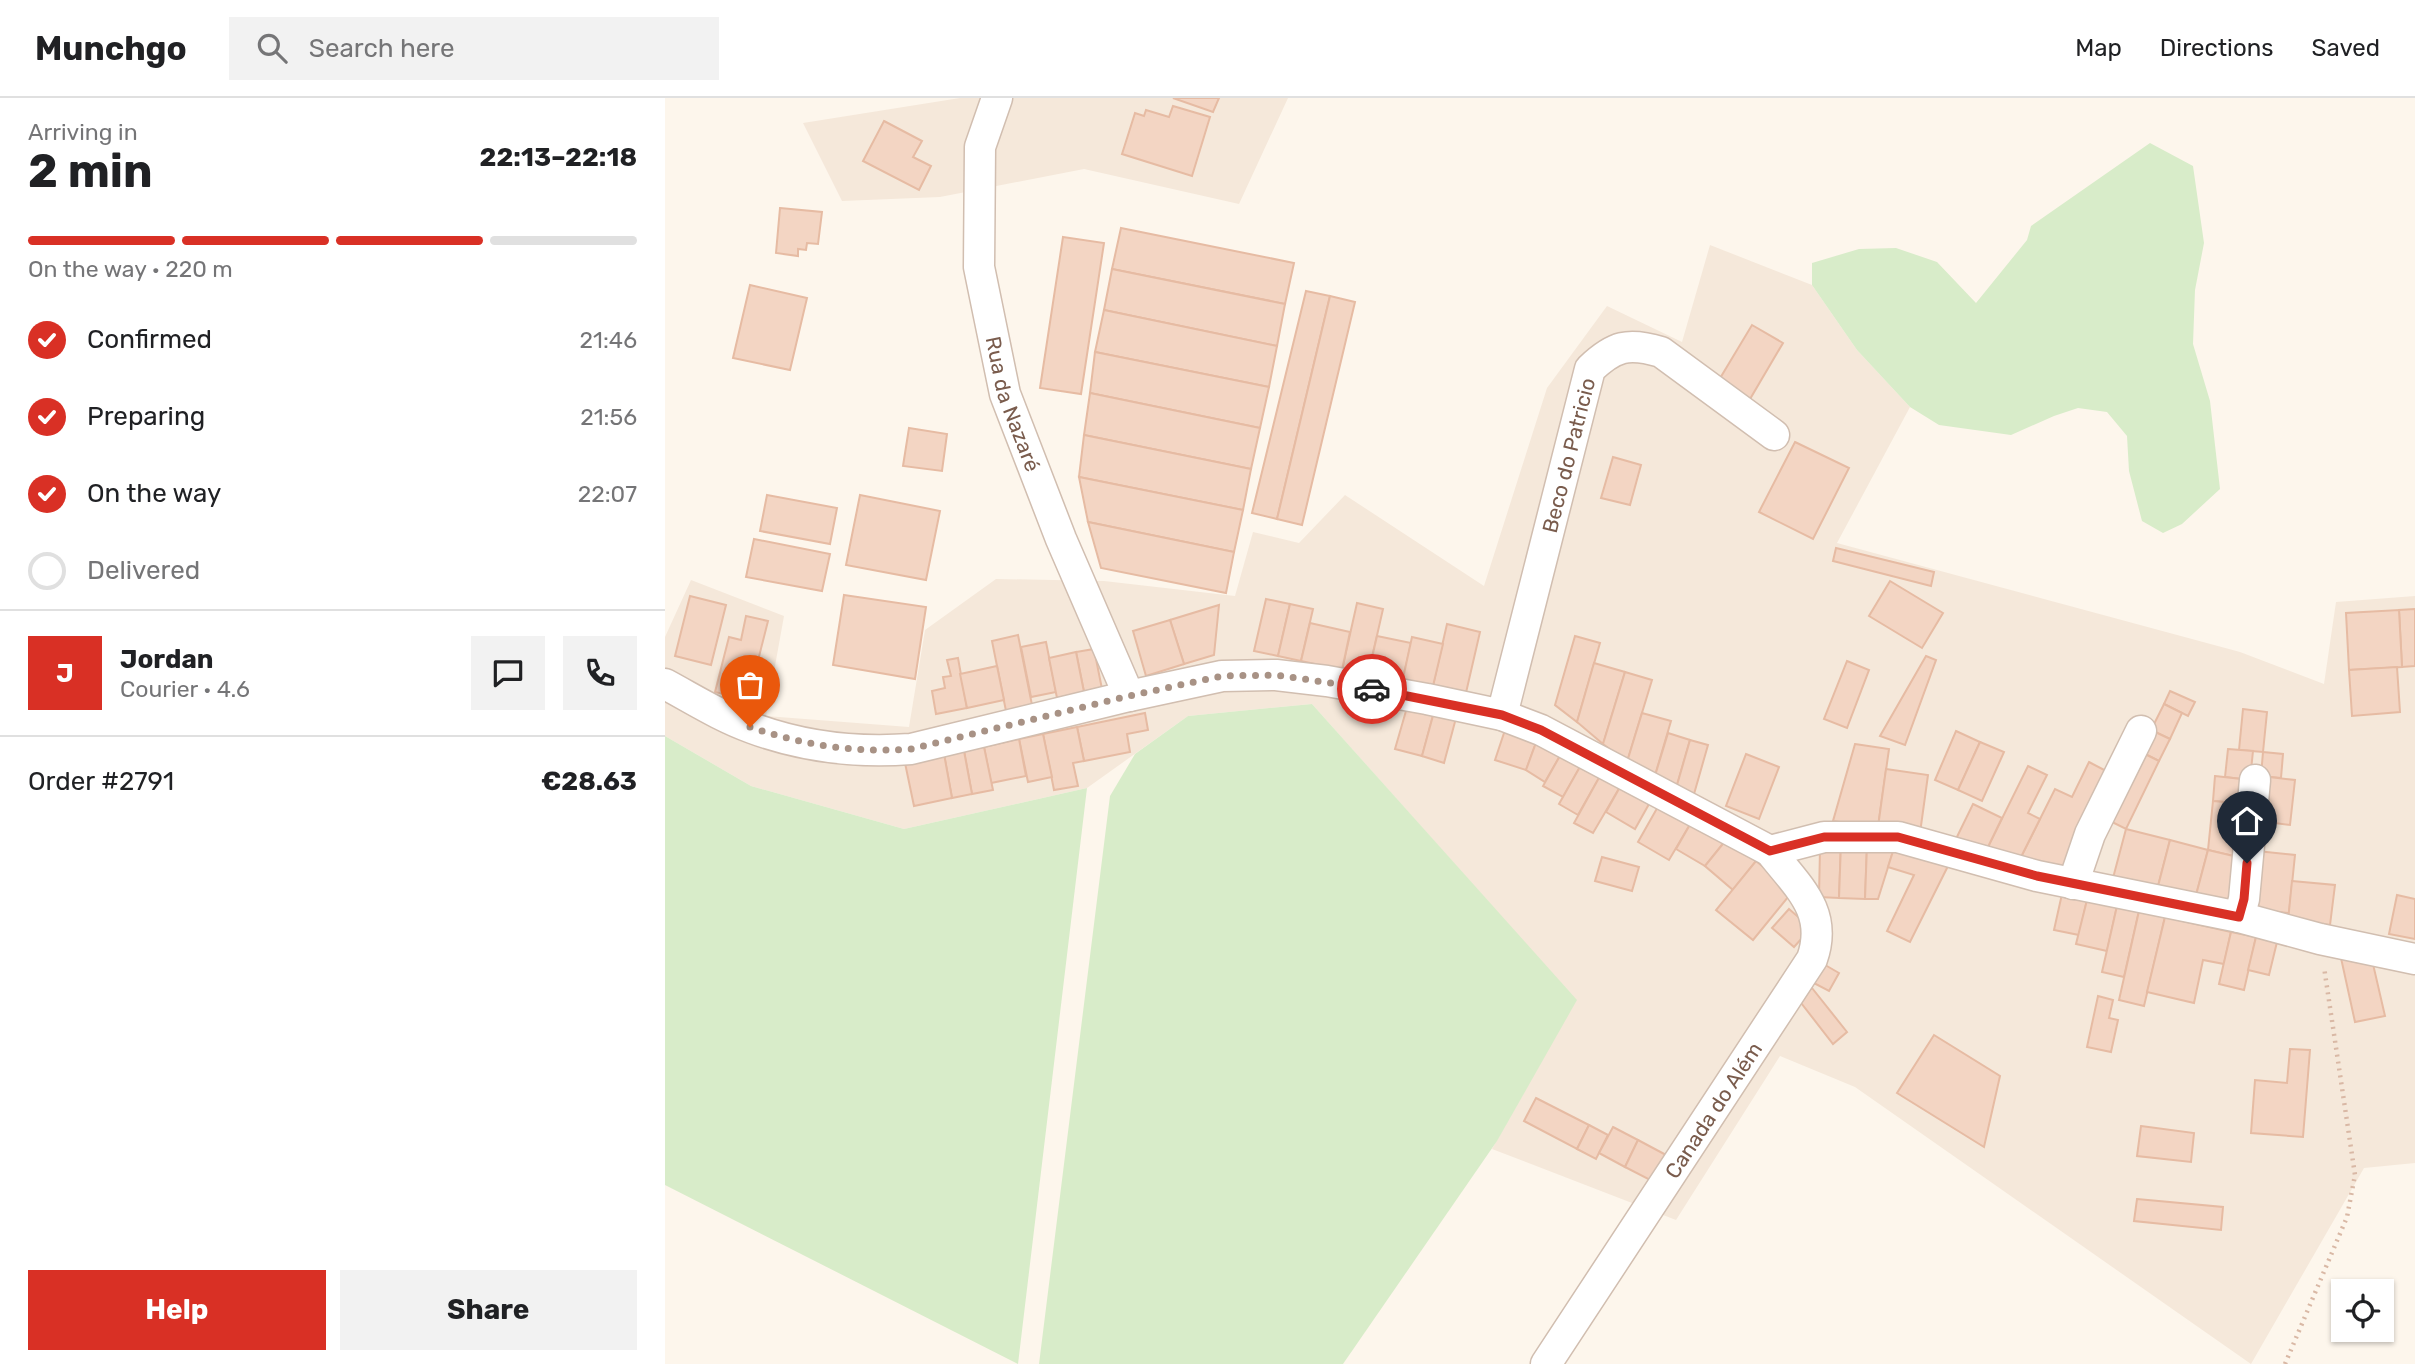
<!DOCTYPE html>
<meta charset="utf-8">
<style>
:root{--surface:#fff;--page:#f2f2f2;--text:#202124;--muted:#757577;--line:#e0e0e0;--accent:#d93025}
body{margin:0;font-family:Rubik,sans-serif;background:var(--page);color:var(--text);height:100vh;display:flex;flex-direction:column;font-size:26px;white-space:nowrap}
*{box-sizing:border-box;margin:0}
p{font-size:23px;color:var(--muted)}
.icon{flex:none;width:38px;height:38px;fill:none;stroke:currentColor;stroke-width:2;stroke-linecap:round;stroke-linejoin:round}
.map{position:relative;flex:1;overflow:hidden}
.drawer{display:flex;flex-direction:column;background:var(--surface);width:665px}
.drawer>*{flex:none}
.buttons{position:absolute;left:1666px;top:1181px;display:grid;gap:14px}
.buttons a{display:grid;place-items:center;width:63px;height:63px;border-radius:0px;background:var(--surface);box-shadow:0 2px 5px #0004;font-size:35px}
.pin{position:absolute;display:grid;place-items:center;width:60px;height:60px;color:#fff;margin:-72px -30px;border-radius:50% 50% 50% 0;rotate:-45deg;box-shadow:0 0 7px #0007}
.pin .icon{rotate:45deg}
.courier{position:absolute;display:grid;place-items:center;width:70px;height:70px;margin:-35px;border:5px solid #d93025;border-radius:50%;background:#fff;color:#222;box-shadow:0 2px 9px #0007}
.head em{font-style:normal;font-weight:700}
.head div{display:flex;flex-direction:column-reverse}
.head{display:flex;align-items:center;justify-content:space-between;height:119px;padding:0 28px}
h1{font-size:46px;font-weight:700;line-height:52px}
.bar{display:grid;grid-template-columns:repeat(4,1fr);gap:10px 7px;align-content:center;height:84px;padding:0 28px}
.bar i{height:9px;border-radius:5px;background:var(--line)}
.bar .current{background:var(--accent)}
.bar p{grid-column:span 4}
.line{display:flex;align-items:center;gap:18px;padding:0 28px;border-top:2px solid var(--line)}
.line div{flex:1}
.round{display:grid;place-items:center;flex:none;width:74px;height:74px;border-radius:0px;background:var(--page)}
ol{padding:0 28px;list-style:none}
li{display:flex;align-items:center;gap:21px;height:77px}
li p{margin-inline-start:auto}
li .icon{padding:7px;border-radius:50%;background:var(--accent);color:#fff;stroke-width:4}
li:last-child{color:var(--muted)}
li i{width:38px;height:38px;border:4px solid var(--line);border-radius:50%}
.button{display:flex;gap:14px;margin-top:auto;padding:14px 28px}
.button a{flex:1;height:80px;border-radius:0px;background:var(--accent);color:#fff;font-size:28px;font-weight:700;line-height:80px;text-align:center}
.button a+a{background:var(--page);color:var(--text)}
header{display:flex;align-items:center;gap:42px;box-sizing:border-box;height:98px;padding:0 35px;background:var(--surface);border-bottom:2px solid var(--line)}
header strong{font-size:33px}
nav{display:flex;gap:38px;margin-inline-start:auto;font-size:24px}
.search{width:490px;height:63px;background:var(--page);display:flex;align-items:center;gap:18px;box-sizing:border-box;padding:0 24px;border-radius:0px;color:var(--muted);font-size:26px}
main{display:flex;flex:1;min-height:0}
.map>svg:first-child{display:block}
</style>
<header>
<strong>Munchgo</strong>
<div class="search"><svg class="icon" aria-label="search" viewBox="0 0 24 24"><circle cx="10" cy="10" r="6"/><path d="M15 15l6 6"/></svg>Search here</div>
<nav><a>Map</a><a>Directions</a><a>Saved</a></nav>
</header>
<main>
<section class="drawer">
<div class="head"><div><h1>2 min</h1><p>Arriving in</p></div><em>22:13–22:18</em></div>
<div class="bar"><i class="current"></i><i class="current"></i><i class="current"></i><i></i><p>On the way · 220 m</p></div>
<ol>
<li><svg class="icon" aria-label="check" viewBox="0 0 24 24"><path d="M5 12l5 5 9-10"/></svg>Confirmed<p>21:46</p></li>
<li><svg class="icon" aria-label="check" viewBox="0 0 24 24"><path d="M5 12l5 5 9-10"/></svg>Preparing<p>21:56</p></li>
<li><svg class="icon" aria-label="check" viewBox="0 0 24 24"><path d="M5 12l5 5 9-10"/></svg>On the way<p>22:07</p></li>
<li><i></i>Delivered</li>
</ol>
<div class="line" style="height:126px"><b class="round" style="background:var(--accent);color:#fff">J</b><div><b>Jordan</b><p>Courier · 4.6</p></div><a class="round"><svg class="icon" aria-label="chat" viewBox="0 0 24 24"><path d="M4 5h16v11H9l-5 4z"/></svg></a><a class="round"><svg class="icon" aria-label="phone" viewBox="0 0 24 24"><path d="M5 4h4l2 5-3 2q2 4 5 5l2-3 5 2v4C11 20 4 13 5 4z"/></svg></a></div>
<div class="line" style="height:91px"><div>Order #2791</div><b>€28.63</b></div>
<div class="button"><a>Help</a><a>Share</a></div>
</section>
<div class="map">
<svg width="1750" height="1266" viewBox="0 0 1750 1266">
<rect width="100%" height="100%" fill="#fdf6ec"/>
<g fill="#f5e8da">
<polygon points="295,0 623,0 574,106 419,71 275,99 177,103 138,25"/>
<polygon points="1045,147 1147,187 1192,252 1245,309 1172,445 1575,554 1659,586 1671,504 1750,498 1750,1065 1699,1070 1586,1266 1190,989 1115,958 1011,1122 827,1051 911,902 647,606 523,618 422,690 239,731 86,688 0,638 0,539 26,482 119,518 101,618 244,629 260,532 331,481 439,483 570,498 588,434 634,445 680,397 819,488 882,290 942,208 1017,244"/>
</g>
<g fill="#d8ecc9">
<polygon points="1485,45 1528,68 1539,145 1530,192 1528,246 1545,303 1555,391 1517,426 1498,435 1477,423 1464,373 1462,338 1442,314 1413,310 1389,318 1346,337 1274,327 1245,309 1192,252 1147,187 1147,165 1194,151 1231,150 1272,164 1311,205 1362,142 1366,128"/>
<polygon points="647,606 912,902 832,1043 678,1266 374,1266 445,698 470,656 523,618"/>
<polygon points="0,638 86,688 239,731 422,690 353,1266 0,1087"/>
</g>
<g fill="#f3d5c3" stroke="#e6bba3" stroke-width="2">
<polygon points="508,0 554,0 548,14"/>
<polygon points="508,8 545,19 527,78 457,56 470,15 479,18 481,12 504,19"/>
<polygon points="219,23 257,43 248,59 266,68 254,92 198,63"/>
<polygon points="115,110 157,114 153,146 142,145 141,152 133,151 133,158 111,155"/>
<polygon points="456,130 629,165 620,206 447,171"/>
<polygon points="398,139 439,145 416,296 375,290"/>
<polygon points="447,171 620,206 612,248 439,212"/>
<polygon points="85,187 142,200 125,272 68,260"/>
<polygon points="641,193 665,198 612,421 587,415"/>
<polygon points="665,198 690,204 637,427 612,421"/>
<polygon points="439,212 612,248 604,289 430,254"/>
<polygon points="1087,227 1118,245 1085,301 1054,282"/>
<polygon points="430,254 604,289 595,330 425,295"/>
<polygon points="425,295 595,330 586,371 419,337"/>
<polygon points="244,330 282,336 277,373 238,368"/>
<polygon points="419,337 586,371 578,412 414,379"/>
<polygon points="1130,344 1184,370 1148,441 1094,414"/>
<polygon points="948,359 976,367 965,407 936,400"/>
<polygon points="414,379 578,412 569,454 423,424"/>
<polygon points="102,397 172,410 165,446 95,433"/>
<polygon points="195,397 275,413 261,482 181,467"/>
<polygon points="423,424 569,454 561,495 436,470"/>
<polygon points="89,441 165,456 157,493 81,479"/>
<polygon points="1171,450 1269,474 1266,488 1168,463"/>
<polygon points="1225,483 1278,515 1257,550 1204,518"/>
<polygon points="179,497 261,509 250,581 168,567"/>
<polygon points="25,498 61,507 46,567 10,558"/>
<polygon points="601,501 625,506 613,558 589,553"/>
<polygon points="692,505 718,511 703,577 677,572"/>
<polygon points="625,506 648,511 636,563 613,558"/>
<polygon points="554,507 549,557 519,566 505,522"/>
<polygon points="1750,511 1750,568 1737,569 1734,512"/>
<polygon points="1734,512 1737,569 1684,572 1681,515"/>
<polygon points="81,518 103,523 83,602 50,594 64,539 76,542"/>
<polygon points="505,522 519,566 481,578 468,533"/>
<polygon points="645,525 685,534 677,572 636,563"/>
<polygon points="782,526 815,534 800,599 767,592"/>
<polygon points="353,537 367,607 341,613 327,543"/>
<polygon points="712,538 746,545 737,585 703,577"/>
<polygon points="910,538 935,545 912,624 890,607"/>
<polygon points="747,539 778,546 767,592 737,585"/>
<polygon points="381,544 391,594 366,599 356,549"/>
<polygon points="429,551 437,591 419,594 411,554"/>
<polygon points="411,554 419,594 392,600 384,560"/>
<polygon points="1261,558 1271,562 1240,647 1215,638"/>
<polygon points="293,560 302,610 271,616 267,593 280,590 278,579 286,578 282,562"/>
<polygon points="1182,563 1204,572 1182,630 1159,621"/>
<polygon points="929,565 960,574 938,646 912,624"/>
<polygon points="332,568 339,602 302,610 295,576"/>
<polygon points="1732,569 1735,614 1687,618 1684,572"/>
<polygon points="960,574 987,582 962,664 938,646"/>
<polygon points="1505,593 1530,604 1523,618 1499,606"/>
<polygon points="743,606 769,614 757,658 730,651"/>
<polygon points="1499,606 1517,615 1505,641 1486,632"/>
<polygon points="1578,611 1602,614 1598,654 1574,652"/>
<polygon points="769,614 791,620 779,665 757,658"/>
<polygon points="480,615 483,632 462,636 465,654 419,663 412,629"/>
<polygon points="977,615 1006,623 989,681 962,664"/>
<polygon points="412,629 419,663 408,665 413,688 389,692 378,636"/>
<polygon points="840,632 872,642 861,672 830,662"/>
<polygon points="1486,632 1505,641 1494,663 1476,654"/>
<polygon points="1291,633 1315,644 1293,692 1270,682"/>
<polygon points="1003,635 1025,642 1010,694 989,681"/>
<polygon points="378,636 387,679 363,684 354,641"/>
<polygon points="354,641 361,678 326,685 319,649"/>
<polygon points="872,642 896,656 880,684 861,672"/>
<polygon points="1025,642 1043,647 1027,703 1010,694"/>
<polygon points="1315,644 1339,654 1317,703 1293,692"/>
<polygon points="1190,646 1224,651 1213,729 1168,723"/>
<polygon points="319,649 328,692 307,696 299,653"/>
<polygon points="1563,651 1588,653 1585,682 1560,679"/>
<polygon points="299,653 307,696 287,700 279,656"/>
<polygon points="1476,654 1494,663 1461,731 1443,722"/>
<polygon points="1598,654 1618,656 1616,680 1596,678"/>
<polygon points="279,656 287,700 249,708 240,665"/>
<polygon points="896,656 916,667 898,699 878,688"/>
<polygon points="1081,656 1114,669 1094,721 1061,708"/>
<polygon points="1424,664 1447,676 1396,777 1353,765 1390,691 1407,699"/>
<polygon points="916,667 935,678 913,717 894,706"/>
<polygon points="1363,668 1382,677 1363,715 1375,721 1353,765 1320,755"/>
<polygon points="1221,671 1263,677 1255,735 1213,729"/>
<polygon points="935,678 955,689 928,735 909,725"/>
<polygon points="1550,678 1585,682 1582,706 1548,703"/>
<polygon points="1596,678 1630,682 1625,727 1609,725 1610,716 1592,714"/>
<polygon points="955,689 984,706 970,731 941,714"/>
<polygon points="1548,703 1582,706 1577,760 1543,752"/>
<polygon points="995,705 1027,723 1004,762 973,744"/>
<polygon points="1308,706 1337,720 1320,755 1289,745"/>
<polygon points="1027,723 1061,742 1040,768 1011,751"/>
<polygon points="1461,731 1505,742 1492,792 1448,780"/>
<polygon points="1061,742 1091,763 1068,792 1040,768"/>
<polygon points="1505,742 1543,752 1530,801 1492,792"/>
<polygon points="1176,745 1174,800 1154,799 1155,751"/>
<polygon points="1176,745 1202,747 1200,801 1174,800"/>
<polygon points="1202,747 1230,747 1213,801 1200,801"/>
<polygon points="1230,747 1285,764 1245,844 1222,833 1249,777 1223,769"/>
<polygon points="1543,752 1577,760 1571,812 1530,801"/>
<polygon points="1592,753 1630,757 1624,815 1586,811"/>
<polygon points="937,759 974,769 967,793 930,783"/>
<polygon points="1091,763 1128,793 1088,842 1051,812"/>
<polygon points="1627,783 1670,787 1665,827 1623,823"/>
<polygon points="1397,796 1422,802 1414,837 1389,832"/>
<polygon points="1732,797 1750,801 1750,841 1724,836"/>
<polygon points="1422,802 1452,808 1442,853 1411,846"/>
<polygon points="1452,808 1474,813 1459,879 1437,874"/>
<polygon points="1124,811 1146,830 1129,849 1107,830"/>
<polygon points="1474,813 1500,819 1479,908 1454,902"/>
<polygon points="1500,819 1566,834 1559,866 1538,862 1529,905 1482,894"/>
<polygon points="1566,834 1591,839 1579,892 1554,886"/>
<polygon points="1591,839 1612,844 1604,877 1583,872"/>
<polygon points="1676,860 1708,866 1720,918 1690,924"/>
<polygon points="1155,864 1174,875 1164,893 1145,883"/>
<polygon points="1147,890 1182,934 1168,946 1133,901"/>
<polygon points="1433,898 1448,902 1444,920 1453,922 1446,954 1422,949"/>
<polygon points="1269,937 1335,978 1319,1049 1232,995"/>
<polygon points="1625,951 1645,952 1638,1039 1586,1035 1590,982 1622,985"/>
<polygon points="871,1000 924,1027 912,1051 859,1023"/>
<polygon points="924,1027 943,1037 931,1061 912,1051"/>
<polygon points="1476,1028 1529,1035 1526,1064 1472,1058"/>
<polygon points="948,1029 973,1042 960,1069 934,1055"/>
<polygon points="973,1042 1003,1058 989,1084 960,1069"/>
<polygon points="1472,1101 1558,1109 1556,1132 1469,1123"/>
</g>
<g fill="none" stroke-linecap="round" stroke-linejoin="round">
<defs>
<g id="minor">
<path id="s1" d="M332,0L315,49L314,169L340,296L396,441L464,598"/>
<path d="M0,586C28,601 56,619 87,630C138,649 192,655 246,651L464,598L557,578L611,577L662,583L762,601L837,617L876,632L1105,753L1159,739H1233L1372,778L1574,819L1655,841L1750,861"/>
<path id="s2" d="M837,617L925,271C949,248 963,244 996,254L1109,337"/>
<polyline points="1408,786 1425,736 1476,633"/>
<polyline points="1574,819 1579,801 1590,682"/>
<path id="s3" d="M881,1266L1147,861C1164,813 1132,788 1105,753"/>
</g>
</defs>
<use href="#minor" stroke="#d1beb0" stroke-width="33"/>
<polyline stroke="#d9b8a5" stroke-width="4.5" stroke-dasharray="2 5" stroke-linecap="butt" points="1620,1266 1682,1119 1690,1077 1659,869"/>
<use href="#minor" stroke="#fff" stroke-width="30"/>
</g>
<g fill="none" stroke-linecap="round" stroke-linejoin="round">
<path stroke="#a89285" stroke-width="7" stroke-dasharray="0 12.6" d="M85,629C139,647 188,655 246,651L464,598L557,578L611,577L707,591"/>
<polyline stroke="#d93025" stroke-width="9" points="707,591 837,617 876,632 1105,753 1159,739 1233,739 1372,778 1574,819 1579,801 1582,765"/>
</g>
<g text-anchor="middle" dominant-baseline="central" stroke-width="6" stroke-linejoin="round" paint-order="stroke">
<g font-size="21" fill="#7a5c4d" stroke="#fffaf3">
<text stroke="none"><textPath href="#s1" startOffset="313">Rua da Nazaré</textPath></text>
<text stroke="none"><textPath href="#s2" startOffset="268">Beco do Patricio</textPath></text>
<text stroke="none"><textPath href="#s3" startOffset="304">Canada do Além</textPath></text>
</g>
</g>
</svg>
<div class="buttons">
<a><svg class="icon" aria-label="locate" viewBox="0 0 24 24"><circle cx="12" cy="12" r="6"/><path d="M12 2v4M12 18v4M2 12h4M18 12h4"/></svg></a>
</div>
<div class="pin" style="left:85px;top:629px;background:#ea580c"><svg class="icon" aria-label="bag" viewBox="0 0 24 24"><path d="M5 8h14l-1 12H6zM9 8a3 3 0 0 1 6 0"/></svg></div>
<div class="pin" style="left:1582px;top:765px;background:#1f2937"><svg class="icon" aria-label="home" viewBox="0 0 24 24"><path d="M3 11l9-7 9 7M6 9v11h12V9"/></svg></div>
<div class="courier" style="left:707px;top:591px"><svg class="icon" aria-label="car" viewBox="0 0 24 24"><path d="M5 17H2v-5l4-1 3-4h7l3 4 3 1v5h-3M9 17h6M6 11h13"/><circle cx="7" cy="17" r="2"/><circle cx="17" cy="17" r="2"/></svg></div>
</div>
</main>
